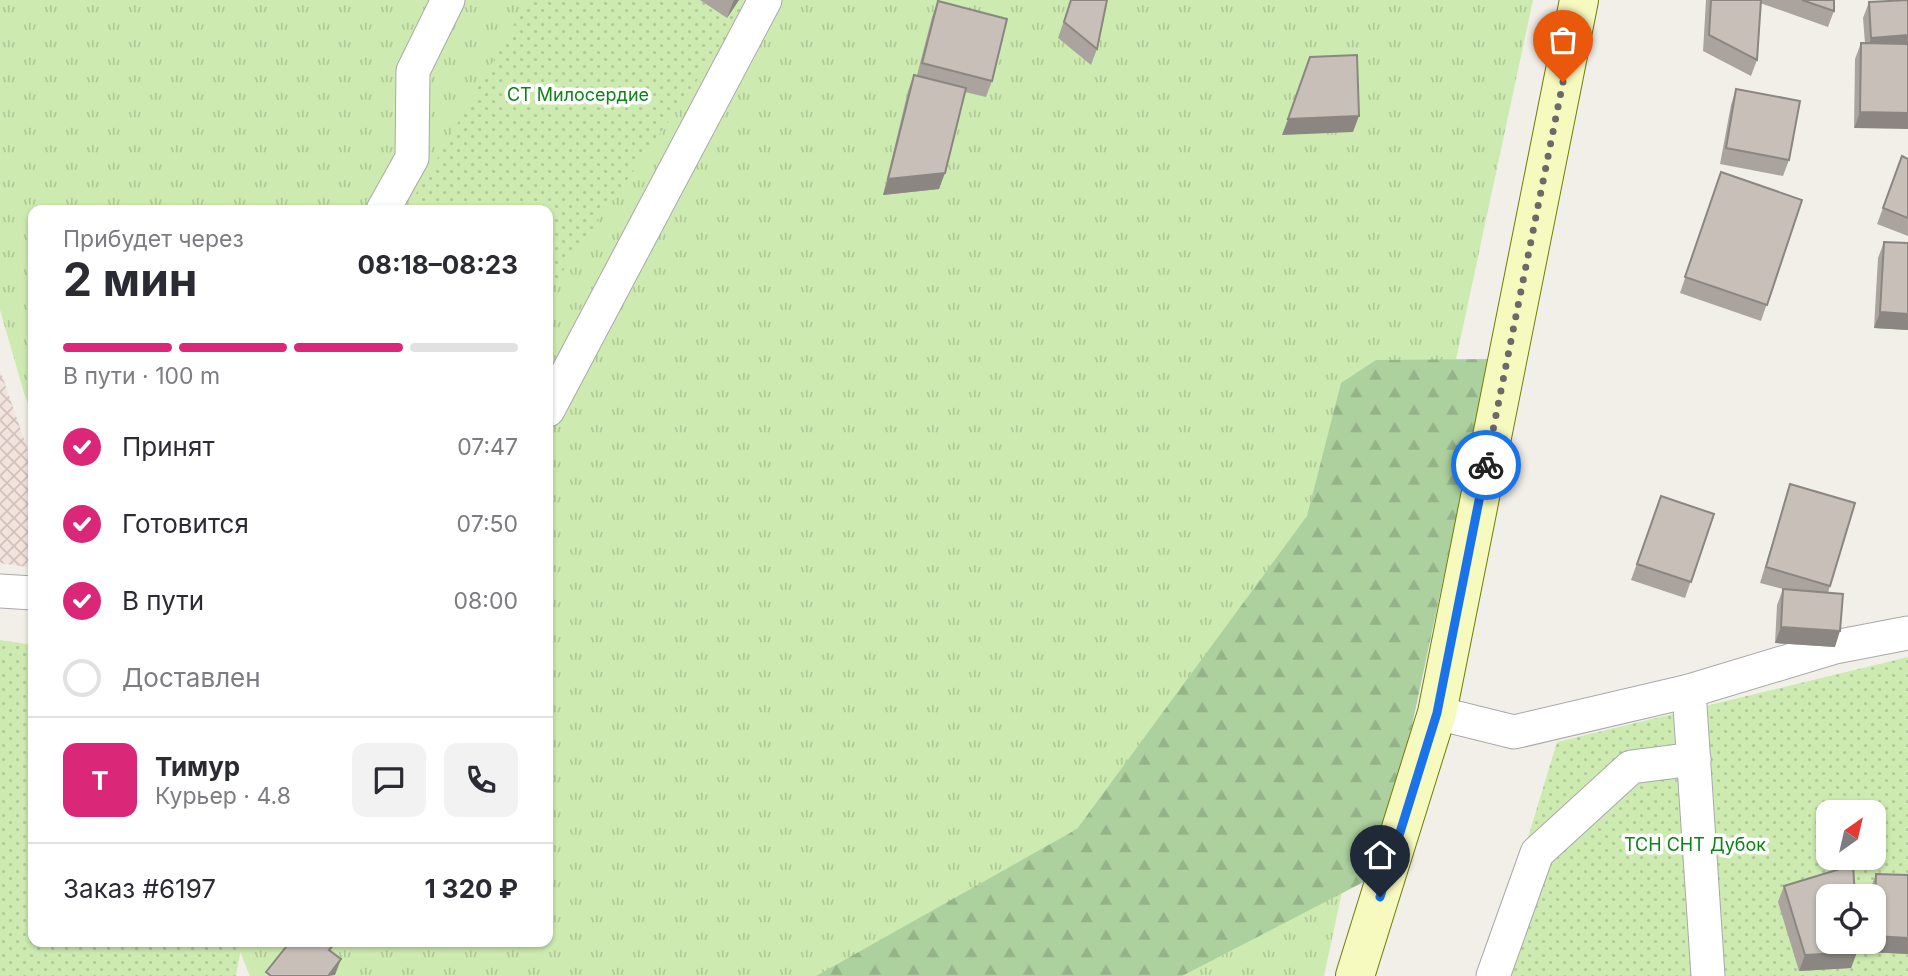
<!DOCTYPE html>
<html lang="ru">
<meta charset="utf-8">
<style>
:root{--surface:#fff;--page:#f2f2f3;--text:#2b2b33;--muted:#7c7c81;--line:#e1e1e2;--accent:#db2777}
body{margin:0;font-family:Inter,sans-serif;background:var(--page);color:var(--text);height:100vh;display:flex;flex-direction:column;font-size:26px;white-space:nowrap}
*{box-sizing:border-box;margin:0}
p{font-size:23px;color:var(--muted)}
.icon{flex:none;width:38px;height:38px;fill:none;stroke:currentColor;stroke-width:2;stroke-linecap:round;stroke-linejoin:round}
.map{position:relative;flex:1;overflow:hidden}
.panel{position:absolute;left:28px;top:205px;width:525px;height:742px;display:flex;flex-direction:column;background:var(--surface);border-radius:14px;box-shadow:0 2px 5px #0004}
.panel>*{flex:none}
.needle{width:46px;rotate:34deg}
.controls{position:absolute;left:1816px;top:800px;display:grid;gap:14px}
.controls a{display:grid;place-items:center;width:70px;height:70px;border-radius:14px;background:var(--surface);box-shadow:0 2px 5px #0004;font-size:35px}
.pin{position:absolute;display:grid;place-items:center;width:60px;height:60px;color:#fff;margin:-72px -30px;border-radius:50% 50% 50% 0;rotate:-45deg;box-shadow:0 0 7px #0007}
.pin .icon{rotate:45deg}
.courier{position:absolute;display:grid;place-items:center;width:70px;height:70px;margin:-35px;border:5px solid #1a73e8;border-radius:50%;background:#fff;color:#222;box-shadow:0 2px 9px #0007}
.summary em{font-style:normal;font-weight:700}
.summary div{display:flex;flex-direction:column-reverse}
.summary{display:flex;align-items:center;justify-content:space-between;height:119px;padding:0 35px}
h1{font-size:46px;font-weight:700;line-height:52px}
.bar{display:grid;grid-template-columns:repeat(4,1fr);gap:10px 7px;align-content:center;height:84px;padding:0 35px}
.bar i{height:9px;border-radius:5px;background:var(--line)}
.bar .on{background:var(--accent)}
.bar p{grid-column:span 4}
.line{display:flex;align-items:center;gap:18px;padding:0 35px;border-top:2px solid var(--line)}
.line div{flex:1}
.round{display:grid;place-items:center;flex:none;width:74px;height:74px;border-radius:14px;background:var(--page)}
ol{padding:0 35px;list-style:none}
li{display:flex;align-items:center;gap:21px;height:77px}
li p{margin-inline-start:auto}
li .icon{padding:7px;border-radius:50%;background:var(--accent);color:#fff;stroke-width:4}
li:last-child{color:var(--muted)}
li i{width:38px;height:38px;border:4px solid var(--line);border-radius:50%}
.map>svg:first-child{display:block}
</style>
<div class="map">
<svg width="1908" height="976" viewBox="0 0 1908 976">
<defs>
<pattern id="military-cross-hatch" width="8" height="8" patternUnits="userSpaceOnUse" patternTransform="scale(1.75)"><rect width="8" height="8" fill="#f3e3dd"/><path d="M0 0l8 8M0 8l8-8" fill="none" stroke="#d0c2bd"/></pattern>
<pattern id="grass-tufts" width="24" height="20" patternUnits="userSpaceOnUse" patternTransform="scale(1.75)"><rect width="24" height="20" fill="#cdebb0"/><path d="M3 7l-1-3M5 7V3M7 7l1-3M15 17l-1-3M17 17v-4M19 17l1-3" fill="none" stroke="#b0c997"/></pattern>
<pattern id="forest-firs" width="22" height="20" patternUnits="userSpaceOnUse" patternTransform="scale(1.75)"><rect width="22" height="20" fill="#add19e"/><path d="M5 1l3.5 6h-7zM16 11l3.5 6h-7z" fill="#95b388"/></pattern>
<pattern id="garden-dots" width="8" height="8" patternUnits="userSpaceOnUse" patternTransform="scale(1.75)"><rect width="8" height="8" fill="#cdebb0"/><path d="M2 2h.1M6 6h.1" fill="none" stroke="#b0c997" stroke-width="1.8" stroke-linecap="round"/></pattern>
</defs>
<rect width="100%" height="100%" fill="#f2efe9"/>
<polygon fill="url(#military-cross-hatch)" points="0,370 33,465 33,568 0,563"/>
<polygon fill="url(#grass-tufts)" points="0,0 1533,0 1324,976 250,976 236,942 548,942 548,210 33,210 33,416 24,393 0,310"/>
<path fill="url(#forest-firs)" d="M1493,359C1451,530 1419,703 1379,874L1182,976H816L1077,829L1307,516L1341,383L1376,360Z"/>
<g fill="url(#garden-dots)" fill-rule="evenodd">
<polygon points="528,0 754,0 548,292 548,210 406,210 446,144"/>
<polygon points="0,640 33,645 33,942 242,942 236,976 0,976"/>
<path d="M1908,657V976H1486L1557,742ZM1829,812H1874V858H1829ZM1829,896H1874V942H1829Z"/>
</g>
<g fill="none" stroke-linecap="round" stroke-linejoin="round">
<defs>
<g id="street">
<polyline points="383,210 412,158 413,71 448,0"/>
<polyline points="548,410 765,0"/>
<polyline points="0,591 33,593"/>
<polyline points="1689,691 1708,976"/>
<polyline points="1437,713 1514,732 1689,691 1835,647 1908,633"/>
<polyline points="1493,976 1537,853 1631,767 1694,759"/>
</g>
<polyline id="secondary" points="1355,976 1437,713 1579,0"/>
</defs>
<use href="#street" stroke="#a9a9a9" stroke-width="35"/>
<use href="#secondary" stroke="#707d05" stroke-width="40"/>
<use href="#street" stroke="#fff" stroke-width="33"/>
<use href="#secondary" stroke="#f7fabf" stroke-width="38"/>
</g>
<g fill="#aba49e">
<polygon points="700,0 739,0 727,18"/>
<polygon points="1071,0 1107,0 1097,49 1091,65 1058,38"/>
<polygon points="1706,0 1834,0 1834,11 1828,27 1760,3 1757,60 1751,76 1703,51"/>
<polygon points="1908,0 1854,128 1855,59 1861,43 1865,43 1863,18 1869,2"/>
<polygon points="938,1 992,81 986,97 965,92 939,189 883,195 908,91 914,75 917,75 932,17"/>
<polygon points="1736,89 1789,160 1783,176 1720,164 1731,105"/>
<polygon points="1902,156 1908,159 1908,236 1877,224"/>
<polygon points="1721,172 1802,200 1761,321 1680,293"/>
<polygon points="1884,242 1908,243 1908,330 1874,328 1878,258"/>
<polygon points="1790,484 1830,586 1828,593 1835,647 1775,643 1777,605 1783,589 1760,583"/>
<polygon points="1661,496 1714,514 1685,598 1631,580"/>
<polygon points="1876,874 1908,875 1908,954 1868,952 1869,942 1874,942 1874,896 1870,896 1870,890"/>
<polygon points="1784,886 1857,952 1851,968 1799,971 1778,902"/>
</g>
<g fill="#8b8681">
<polygon points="734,0 739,0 727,18 733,2"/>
<polygon points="1908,35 1908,51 1866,54 1871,38"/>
<polygon points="1860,112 1908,113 1908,129 1854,128"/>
<polygon points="1359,116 1353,132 1282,135 1288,119"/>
<polygon points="945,173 939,189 883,195 888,179"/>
<polygon points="1880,312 1908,314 1908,330 1874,328"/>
<polygon points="1781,627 1840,631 1835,647 1775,643"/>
<polygon points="1874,936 1908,938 1908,954 1868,952 1872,942 1874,942"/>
<polygon points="1857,952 1851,968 1799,971 1805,955"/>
<polygon points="341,959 335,975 328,976"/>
</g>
<g fill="#c7bfb8" stroke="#8b8681" stroke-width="2">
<polygon points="1071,0 1107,0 1097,49 1064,22"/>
<polygon points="1711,0 1761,0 1757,60 1709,35"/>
<polygon points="1802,0 1834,0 1834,11"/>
<polygon points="1908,0 1908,35 1871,38 1869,2"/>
<polygon points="938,1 1007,19 992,81 922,63"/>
<polygon points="1861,43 1908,44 1908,113 1860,112"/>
<polygon points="1357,55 1359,116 1288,119 1310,57"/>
<polygon points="914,75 966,88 945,173 888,179"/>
<polygon points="1736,89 1800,101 1789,160 1726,148"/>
<polygon points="1902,156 1908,159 1908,218 1883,208"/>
<polygon points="1721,172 1802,200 1767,305 1685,277"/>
<polygon points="1884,242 1908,243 1908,314 1880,312"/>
<polygon points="1790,484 1855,503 1830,586 1766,567"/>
<polygon points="1661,496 1714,514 1691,582 1637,564"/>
<polygon points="1783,589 1843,594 1840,631 1781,627"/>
<polygon points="1853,865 1855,896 1829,896 1829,942 1857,942 1857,952 1805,955 1784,886"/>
<polygon points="1876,874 1908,875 1908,938 1874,936"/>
<polygon points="290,942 336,942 329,950 341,959 328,976 271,976 266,972"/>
</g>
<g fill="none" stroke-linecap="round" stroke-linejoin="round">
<polyline stroke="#6b6a68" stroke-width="7" stroke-dasharray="0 12.6" points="1486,465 1563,82"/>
<polyline stroke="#1a73e8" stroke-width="9" points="1380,897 1437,713 1486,465"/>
</g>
<g text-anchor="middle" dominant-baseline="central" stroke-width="7" stroke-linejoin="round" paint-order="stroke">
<g font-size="18" fill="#0c8416" stroke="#fff">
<text x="578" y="94">СТ Милосердие</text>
<text x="1695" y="844">ТСН СНТ Дубок</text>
</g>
</g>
</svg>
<div class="controls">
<a><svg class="needle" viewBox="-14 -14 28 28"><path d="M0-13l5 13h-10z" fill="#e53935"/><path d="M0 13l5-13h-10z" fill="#7c7c81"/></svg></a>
<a><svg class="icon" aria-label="locate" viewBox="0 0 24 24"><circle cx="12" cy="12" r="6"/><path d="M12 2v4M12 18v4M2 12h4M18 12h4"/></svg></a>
</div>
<div class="pin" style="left:1563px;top:82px;background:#ea580c"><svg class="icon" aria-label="bag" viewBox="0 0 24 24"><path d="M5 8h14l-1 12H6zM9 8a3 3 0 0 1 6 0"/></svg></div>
<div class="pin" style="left:1380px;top:897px;background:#1f2937"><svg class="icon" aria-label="home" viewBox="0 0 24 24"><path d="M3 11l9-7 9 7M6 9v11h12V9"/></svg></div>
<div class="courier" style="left:1486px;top:465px"><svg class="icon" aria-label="bike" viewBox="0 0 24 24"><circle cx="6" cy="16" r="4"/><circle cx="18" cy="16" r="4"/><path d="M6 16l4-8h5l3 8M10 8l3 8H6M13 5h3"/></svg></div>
<section class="panel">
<div class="summary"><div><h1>2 мин</h1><p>Прибудет через</p></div><em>08:18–08:23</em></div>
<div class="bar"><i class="on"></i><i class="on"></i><i class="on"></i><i></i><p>В пути · 100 m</p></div>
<ol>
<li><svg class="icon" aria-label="check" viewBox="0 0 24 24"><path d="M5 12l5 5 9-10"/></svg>Принят<p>07:47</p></li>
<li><svg class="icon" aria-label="check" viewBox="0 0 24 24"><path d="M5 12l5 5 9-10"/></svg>Готовится<p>07:50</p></li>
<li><svg class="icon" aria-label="check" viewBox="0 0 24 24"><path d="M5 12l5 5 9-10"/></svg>В пути<p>08:00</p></li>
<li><i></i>Доставлен</li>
</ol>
<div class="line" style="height:126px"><b class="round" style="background:var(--accent);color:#fff">Т</b><div><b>Тимур</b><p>Курьер · 4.8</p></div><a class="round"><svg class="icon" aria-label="chat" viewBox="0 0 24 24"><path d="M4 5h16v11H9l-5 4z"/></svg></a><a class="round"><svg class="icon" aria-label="phone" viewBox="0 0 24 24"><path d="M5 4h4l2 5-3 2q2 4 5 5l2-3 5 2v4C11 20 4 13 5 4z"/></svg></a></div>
<div class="line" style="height:91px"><div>Заказ #6197</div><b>1 320 ₽</b></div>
</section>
</div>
